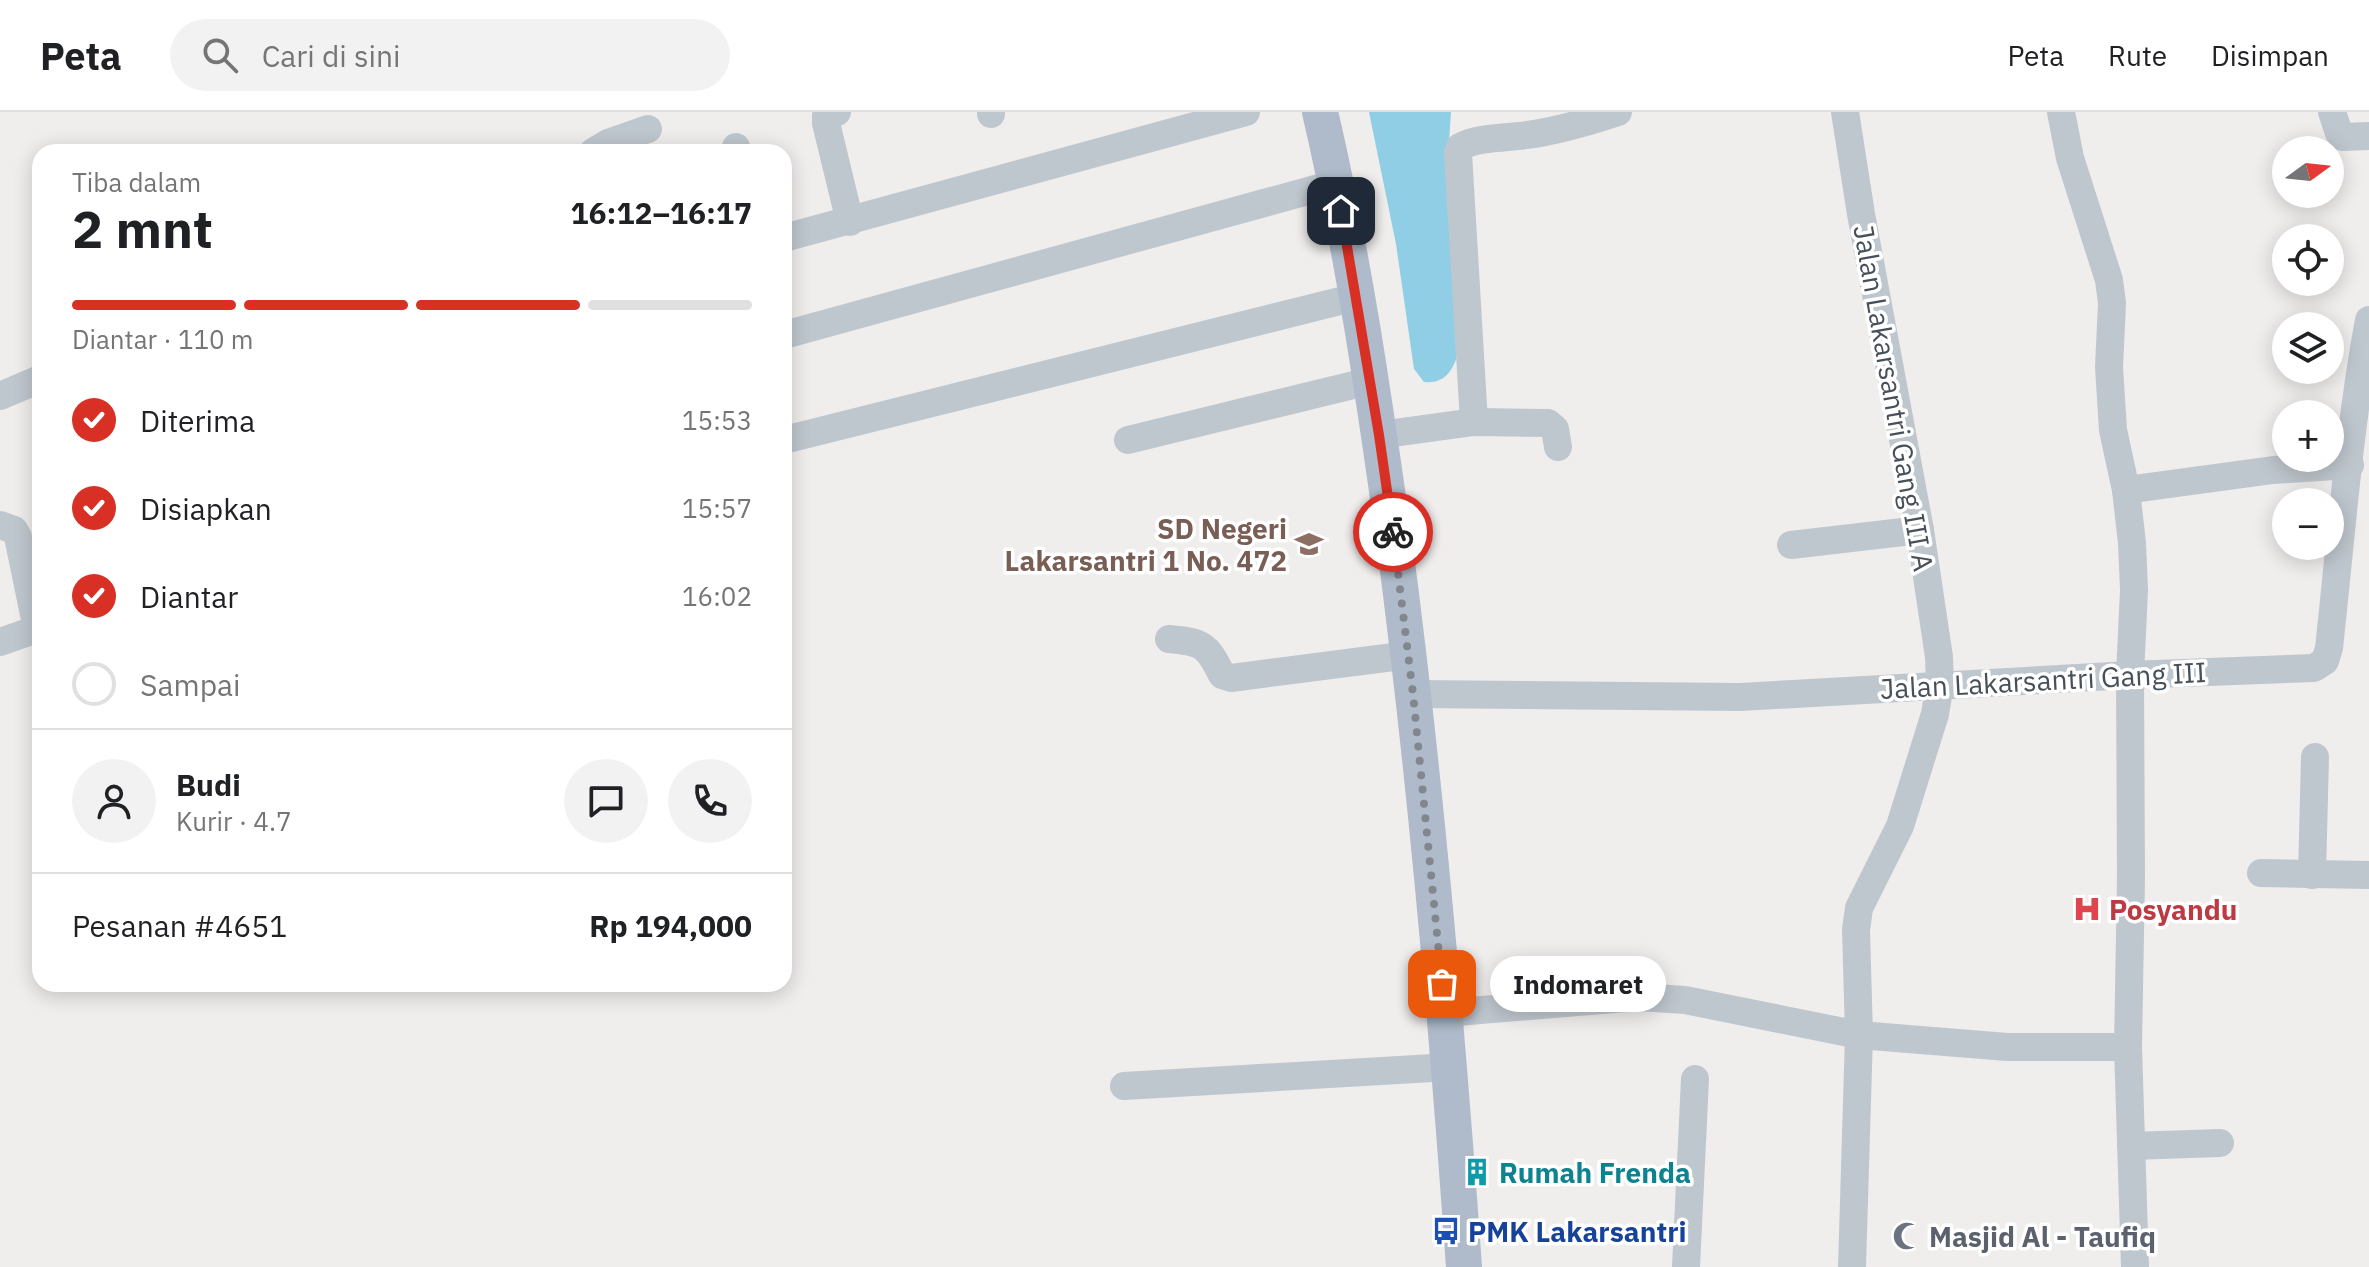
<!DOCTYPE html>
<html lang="id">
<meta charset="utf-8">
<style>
:root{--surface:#fff;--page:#f2f2f2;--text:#202124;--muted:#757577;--line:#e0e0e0;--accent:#d93025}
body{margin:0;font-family:"IBM Plex Sans",sans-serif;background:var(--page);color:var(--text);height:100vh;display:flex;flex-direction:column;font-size:30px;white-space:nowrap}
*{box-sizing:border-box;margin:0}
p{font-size:26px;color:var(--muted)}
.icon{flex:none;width:44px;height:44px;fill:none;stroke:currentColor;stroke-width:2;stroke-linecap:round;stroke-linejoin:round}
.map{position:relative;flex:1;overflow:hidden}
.details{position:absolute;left:32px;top:32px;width:760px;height:848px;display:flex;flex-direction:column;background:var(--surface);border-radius:24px;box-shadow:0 4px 20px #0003}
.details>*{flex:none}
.needle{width:52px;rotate:75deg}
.fabs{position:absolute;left:2272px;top:24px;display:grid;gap:16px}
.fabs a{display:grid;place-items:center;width:72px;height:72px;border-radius:50%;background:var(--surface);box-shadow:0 4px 20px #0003;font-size:40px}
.pin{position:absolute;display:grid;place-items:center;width:68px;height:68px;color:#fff;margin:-34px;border-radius:16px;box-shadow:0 4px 12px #0006}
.courier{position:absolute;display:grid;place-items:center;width:80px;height:80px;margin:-40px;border:6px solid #d93025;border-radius:50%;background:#fff;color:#222;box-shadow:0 2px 10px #0007}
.bubble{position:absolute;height:56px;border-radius:28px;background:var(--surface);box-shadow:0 4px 20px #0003;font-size:26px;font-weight:700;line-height:56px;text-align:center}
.headline em{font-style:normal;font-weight:700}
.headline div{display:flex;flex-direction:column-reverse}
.headline{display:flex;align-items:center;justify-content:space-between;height:136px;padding:0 40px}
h1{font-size:52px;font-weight:700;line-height:60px}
.bar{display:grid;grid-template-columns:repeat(4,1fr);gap:12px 8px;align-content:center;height:96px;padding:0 40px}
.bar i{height:10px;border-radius:6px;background:var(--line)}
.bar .selected{background:var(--accent)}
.bar p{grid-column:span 4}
.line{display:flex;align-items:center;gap:20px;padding:0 40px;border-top:2px solid var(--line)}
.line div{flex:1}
.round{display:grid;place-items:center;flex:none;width:84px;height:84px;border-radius:42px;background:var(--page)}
ol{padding:0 40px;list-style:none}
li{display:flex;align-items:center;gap:24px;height:88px}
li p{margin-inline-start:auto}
li .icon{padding:8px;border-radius:50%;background:var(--accent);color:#fff;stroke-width:4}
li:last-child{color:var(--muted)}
li i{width:44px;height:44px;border:4px solid var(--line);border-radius:50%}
header{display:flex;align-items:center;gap:48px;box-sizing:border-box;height:112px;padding:0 40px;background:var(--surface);border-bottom:2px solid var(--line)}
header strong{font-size:38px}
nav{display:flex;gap:44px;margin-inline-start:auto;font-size:28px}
.search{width:560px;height:72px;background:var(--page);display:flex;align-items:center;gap:20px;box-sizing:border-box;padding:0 28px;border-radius:44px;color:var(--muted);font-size:30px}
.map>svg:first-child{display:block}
</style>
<header>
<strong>Peta</strong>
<div class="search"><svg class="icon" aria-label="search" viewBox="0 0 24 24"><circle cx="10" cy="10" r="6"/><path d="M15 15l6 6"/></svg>Cari di sini</div>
<nav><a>Peta</a><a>Rute</a><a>Disimpan</a></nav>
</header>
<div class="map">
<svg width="2369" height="1155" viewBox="0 0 2369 1155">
<rect width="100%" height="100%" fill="#f0eded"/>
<path fill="#8fcee4" d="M1369,0H1451L1447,60L1457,245C1451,261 1443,272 1424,270L1414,257L1396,132Z"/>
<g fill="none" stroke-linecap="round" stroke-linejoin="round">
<g stroke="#bfc7ce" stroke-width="28">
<polyline points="837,0 826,4 826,11 850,110"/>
<polyline points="991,0 991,2"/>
<polyline points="1845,0 1861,102 1920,418 1939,545 1940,572 1935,602 1900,714 1859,796 1856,818 1859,923 1852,1155"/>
<polyline points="2061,0 2070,46 2109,168 2112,191 2109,255 2113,318 2126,378 2132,431 2134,478 2130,563 2131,766 2128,935 2135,1155"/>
<polyline points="2332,0 2339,21 2343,25 2369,24"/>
<polyline points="736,35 738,40"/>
<polyline points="593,40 608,31 648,17"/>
<polyline points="784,126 1246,0"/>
<polyline points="784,223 1337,71"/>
<polyline points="0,284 40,267"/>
<path d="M1474,310L1458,41L1460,35C1478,25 1507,26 1527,23C1558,19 1588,10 1618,0"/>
<polyline points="1379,323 1474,310 1548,311 1555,317 1558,335"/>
<polyline points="784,328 1356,185"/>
<polyline points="1128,328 1370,269"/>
<polyline points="2126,378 2273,358 2350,353"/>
<polyline points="0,413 14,418 18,425 37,517"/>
<polyline points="1791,433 1920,418"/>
<path d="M1169,527C1202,530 1207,532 1222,563L1231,566L1409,543"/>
<polyline points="0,530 40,516"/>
<path d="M1413,582L1740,585L2130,563L2314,556L2325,549L2329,536C2341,426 2349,316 2369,208"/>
<polyline points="2261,761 2369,763"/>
<polyline points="2312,763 2315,645"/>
<polyline points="1445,901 1639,885 1685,888 1859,923 2007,935 2128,935"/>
<polyline points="1124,974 1450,955"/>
<polyline points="2131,1034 2220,1031"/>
<polyline points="1686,1155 1695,967"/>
</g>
<path stroke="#afbbca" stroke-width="36" d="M1320,0C1353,141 1374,285 1394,428C1426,669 1447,912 1464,1155"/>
</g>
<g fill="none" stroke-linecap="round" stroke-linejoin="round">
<polyline stroke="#82878d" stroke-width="8" stroke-dasharray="0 14.4" points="1393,420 1413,582 1442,872"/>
<polyline stroke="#d93025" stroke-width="10" points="1341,99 1379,323 1393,420"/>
</g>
<defs>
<symbol id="school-bare" viewBox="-9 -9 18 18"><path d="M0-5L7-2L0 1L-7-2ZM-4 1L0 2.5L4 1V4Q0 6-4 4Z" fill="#8d6e63" stroke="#fff" stroke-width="2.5" paint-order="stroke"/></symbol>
<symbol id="hospital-bare" viewBox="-9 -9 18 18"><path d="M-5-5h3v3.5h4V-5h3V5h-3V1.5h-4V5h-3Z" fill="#e0444e" stroke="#fff" stroke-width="2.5" paint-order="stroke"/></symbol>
<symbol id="building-bare" viewBox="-9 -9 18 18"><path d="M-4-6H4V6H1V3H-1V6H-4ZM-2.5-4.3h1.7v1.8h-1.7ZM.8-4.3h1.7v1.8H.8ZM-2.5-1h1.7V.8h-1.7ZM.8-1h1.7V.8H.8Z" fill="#0f9aa8" stroke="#fff" stroke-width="2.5" paint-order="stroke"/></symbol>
<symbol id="bus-bare" viewBox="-9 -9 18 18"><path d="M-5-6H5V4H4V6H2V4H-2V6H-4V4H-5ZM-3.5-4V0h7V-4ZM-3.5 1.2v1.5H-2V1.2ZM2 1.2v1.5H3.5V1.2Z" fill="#1a4fb4" stroke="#fff" stroke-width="2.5" paint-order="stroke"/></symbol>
<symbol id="mosque-bare" viewBox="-9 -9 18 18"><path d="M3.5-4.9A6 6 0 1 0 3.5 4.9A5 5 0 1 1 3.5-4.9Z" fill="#6b7280" stroke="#fff" stroke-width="2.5" paint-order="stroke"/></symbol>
</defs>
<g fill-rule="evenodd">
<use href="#school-bare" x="1289" y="412" width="40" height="40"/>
<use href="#hospital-bare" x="2067" y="777" width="40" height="40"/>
<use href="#building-bare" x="1457" y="1040" width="40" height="40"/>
<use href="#bus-bare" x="1426" y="1099" width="40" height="40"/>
<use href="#mosque-bare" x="1887" y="1104" width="40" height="40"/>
</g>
<g text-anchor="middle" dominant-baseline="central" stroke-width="7" stroke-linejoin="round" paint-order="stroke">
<g font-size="28" fill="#475059" stroke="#fff">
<text transform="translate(1894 286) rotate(80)">Jalan Lakarsantri Gang III A</text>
<text transform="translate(2043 568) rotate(-3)">Jalan Lakarsantri Gang III</text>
</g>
<g font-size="28" font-weight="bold" fill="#785e54" stroke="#fff" text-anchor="end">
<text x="1287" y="416">SD Negeri<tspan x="1287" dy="32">Lakarsantri 1 No. 472</tspan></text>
</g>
<g font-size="28" font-weight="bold" fill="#be3a42" stroke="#fff" text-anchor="start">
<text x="2109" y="797">Posyandu</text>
</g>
<g font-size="28" font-weight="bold" fill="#0d838f" stroke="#fff" text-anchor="start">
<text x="1499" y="1060">Rumah Frenda</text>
</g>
<g font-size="28" font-weight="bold" fill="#164399" stroke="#fff" text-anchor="start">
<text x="1468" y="1119">PMK Lakarsantri</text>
</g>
<g font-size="28" font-weight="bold" fill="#5b616d" stroke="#fff" text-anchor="start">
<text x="1929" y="1124">Masjid Al - Taufiq</text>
</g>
</g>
</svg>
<div class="fabs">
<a><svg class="needle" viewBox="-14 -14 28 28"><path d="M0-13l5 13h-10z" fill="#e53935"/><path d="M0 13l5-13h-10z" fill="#757577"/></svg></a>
<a><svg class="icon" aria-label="locate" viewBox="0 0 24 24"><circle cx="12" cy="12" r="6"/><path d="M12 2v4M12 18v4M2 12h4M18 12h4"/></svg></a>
<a><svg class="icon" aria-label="layers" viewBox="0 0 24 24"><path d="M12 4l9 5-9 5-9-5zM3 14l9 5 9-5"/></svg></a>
<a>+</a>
<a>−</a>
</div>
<div class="pin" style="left:1442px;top:872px;background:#ea580c"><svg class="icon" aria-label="bag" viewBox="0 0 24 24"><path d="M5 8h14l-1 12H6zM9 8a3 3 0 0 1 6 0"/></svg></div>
<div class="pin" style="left:1341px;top:99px;background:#1f2937"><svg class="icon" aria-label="home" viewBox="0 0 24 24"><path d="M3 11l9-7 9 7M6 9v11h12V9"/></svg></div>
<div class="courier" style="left:1393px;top:420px"><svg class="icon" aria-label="bike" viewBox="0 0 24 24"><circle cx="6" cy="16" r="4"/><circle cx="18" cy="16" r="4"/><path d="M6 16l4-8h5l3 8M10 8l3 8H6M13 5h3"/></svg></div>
<div class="bubble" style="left:1490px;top:844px;width:176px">Indomaret</div>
<section class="details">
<div class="headline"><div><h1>2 mnt</h1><p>Tiba dalam</p></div><em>16:12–16:17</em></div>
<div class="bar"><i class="selected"></i><i class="selected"></i><i class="selected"></i><i></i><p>Diantar · 110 m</p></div>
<ol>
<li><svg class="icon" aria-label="check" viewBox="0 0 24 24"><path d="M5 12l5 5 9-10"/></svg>Diterima<p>15:53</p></li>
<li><svg class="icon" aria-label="check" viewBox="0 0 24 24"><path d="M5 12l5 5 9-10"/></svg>Disiapkan<p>15:57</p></li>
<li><svg class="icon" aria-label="check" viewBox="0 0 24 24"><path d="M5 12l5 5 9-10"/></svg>Diantar<p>16:02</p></li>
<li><i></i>Sampai</li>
</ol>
<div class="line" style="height:144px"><a class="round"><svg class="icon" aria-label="person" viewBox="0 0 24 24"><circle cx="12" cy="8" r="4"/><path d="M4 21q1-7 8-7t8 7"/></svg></a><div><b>Budi</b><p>Kurir · 4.7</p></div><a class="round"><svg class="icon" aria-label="chat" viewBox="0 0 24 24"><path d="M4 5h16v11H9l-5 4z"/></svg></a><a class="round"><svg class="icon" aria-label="phone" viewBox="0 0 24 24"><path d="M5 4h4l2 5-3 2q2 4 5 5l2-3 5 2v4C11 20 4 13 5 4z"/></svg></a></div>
<div class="line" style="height:104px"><div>Pesanan #4651</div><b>Rp 194,000</b></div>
</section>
</div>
